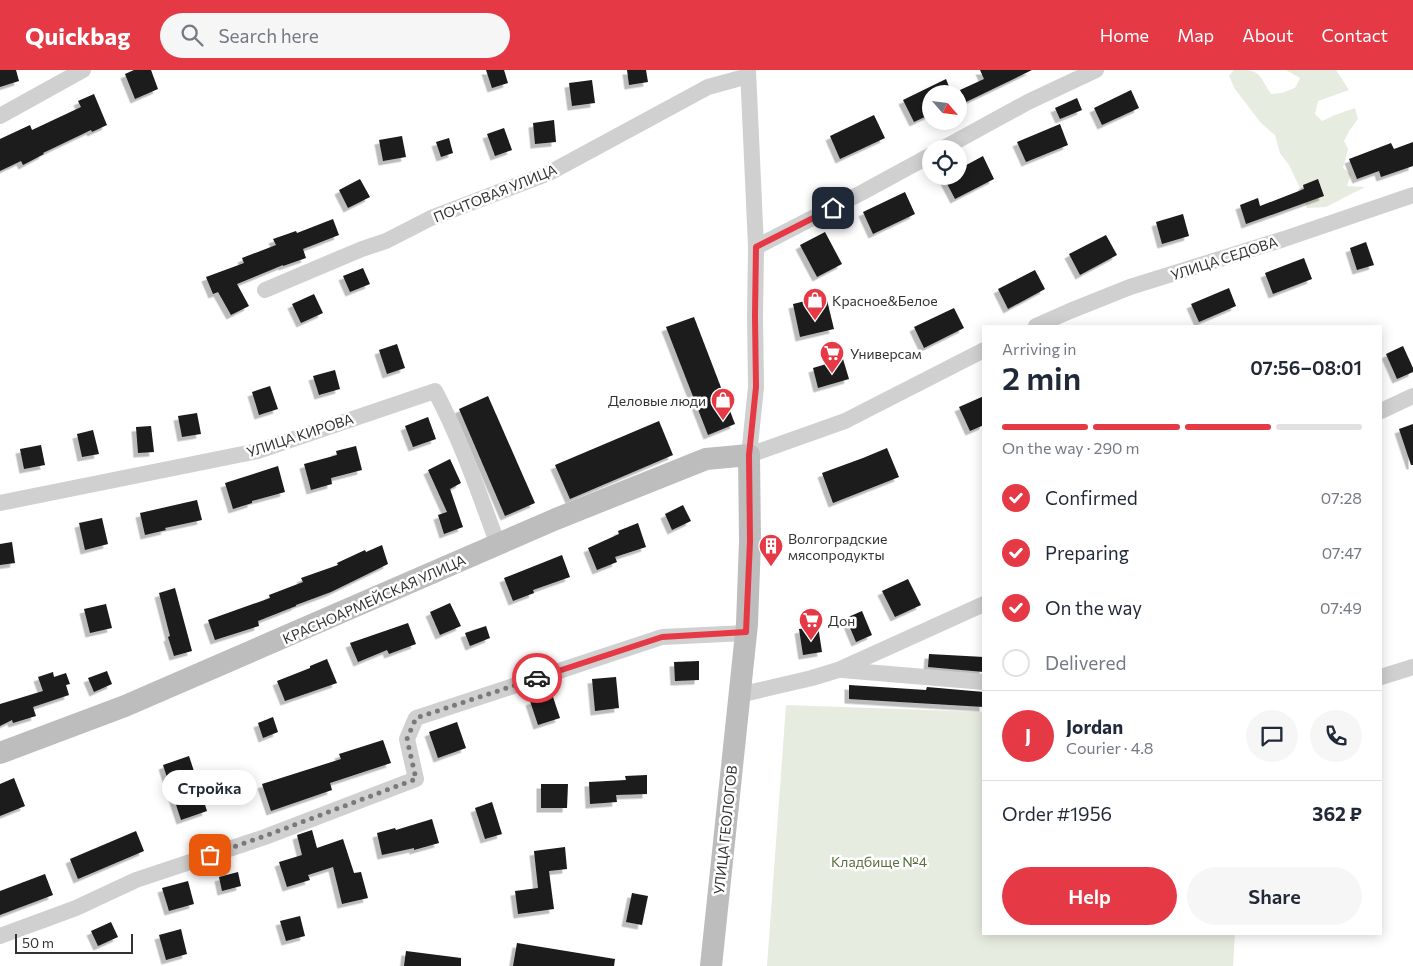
<!DOCTYPE html>
<meta charset="utf-8">
<style>
:root{--surface:#fff;--page:#f6f6f7;--text:#1f2937;--muted:#747a83;--line:#e0e1e3;--accent:#e63946}
body{margin:0;font-family:Commissioner,sans-serif;background:var(--page);color:var(--text);height:100vh;display:flex;flex-direction:column;font-size:19px;white-space:nowrap}
*{box-sizing:border-box;margin:0}
p{font-size:16px;color:var(--muted)}
.icon{flex:none;width:28px;height:28px;fill:none;stroke:currentColor;stroke-width:2;stroke-linecap:round;stroke-linejoin:round}
.map{position:relative;flex:1;overflow:hidden}
.details{position:absolute;left:982px;top:255px;width:400px;height:610px;display:flex;flex-direction:column;background:var(--surface);border-radius:0px;box-shadow:0 2px 12px #0003}
.details>*{flex:none}
.needle{width:32px;rotate:118deg}
.buttons{position:absolute;left:922px;top:15px;display:grid;gap:10px}
.buttons a{display:grid;place-items:center;width:45px;height:45px;border-radius:50%;background:var(--surface);box-shadow:0 2px 12px #0003;font-size:25px}
.scale{position:absolute;left:15px;bottom:12px;width:118px;box-sizing:border-box;padding-left:5px;border:2px solid #333;border-top:0;font-size:14px;line-height:18px;white-space:nowrap;color:#333;-webkit-text-stroke:4px #fff;paint-order:stroke}
.pin{position:absolute;display:grid;place-items:center;width:42px;height:42px;color:#fff;margin:-21px;border-radius:10px;box-shadow:0 2px 8px #0006}
.courier{position:absolute;display:grid;place-items:center;width:50px;height:50px;margin:-25px;border:4px solid #e63946;border-radius:50%;background:#fff;color:#222;box-shadow:0 1px 6px #0007}
.bubble{position:absolute;height:35px;border-radius:18px;background:var(--surface);box-shadow:0 2px 12px #0003;font-size:16px;font-weight:600;line-height:35px;text-align:center}
.summary em{font-style:normal;font-weight:600}
.summary div{display:flex;flex-direction:column-reverse}
.summary{display:flex;align-items:center;justify-content:space-between;height:85px;padding:0 20px}
h1{font-size:32px;font-weight:600;line-height:38px}
.bar{display:grid;grid-template-columns:repeat(4,1fr);gap:8px 5px;align-content:center;height:60px;padding:0 20px}
.bar i{height:6px;border-radius:4px;background:var(--line)}
.bar .current{background:var(--accent)}
.bar p{grid-column:span 4}
.line{display:flex;align-items:center;gap:12px;padding:0 20px;border-top:1px solid var(--line)}
.line div{flex:1}
.round{display:grid;place-items:center;flex:none;width:52px;height:52px;border-radius:26px;background:var(--page)}
ol{padding:0 20px;list-style:none}
li{display:flex;align-items:center;gap:15px;height:55px}
li p{margin-inline-start:auto}
li .icon{padding:5px;border-radius:50%;background:var(--accent);color:#fff;stroke-width:4}
li:last-child{color:var(--muted)}
li i{width:28px;height:28px;border:2px solid var(--line);border-radius:50%}
.cta{display:flex;gap:10px;margin-top:auto;padding:10px 20px}
.cta a{flex:1;height:58px;border-radius:30px;background:var(--accent);color:#fff;font-size:20px;font-weight:600;line-height:58px;text-align:center}
.cta a+a{background:var(--page);color:var(--text)}
header{display:flex;align-items:center;gap:30px;box-sizing:border-box;height:70px;padding:0 25px;background:var(--accent);color:#fff}
header strong{font-size:24px}
nav{display:flex;gap:28px;margin-inline-start:auto;font-size:18px}
.search{width:350px;height:45px;background:var(--page);display:flex;align-items:center;gap:12px;box-sizing:border-box;padding:0 18px;border-radius:28px;color:var(--muted);font-size:19px}
.map>svg:first-child{display:block}
</style>
<header>
<strong>Quickbag</strong>
<div class="search"><svg class="icon" aria-label="search" viewBox="0 0 24 24"><circle cx="10" cy="10" r="6"/><path d="M15 15l6 6"/></svg>Search here</div>
<nav><a>Home</a><a>Map</a><a>About</a><a>Contact</a></nav>
</header>
<div class="map">
<svg width="1413" height="896" viewBox="0 0 1413 896">
<defs>
<filter id="shadow"><feDropShadow dx="-4.5" dy="4.5" stdDeviation="0" flood-color="#0004"/></filter>
</defs>
<rect width="100%" height="100%" fill="#fff"/>
<g fill="#e6ecdf">
<path d="M1234,0C1261,0 1257,2 1271,24L1282,23L1295,18L1300,8L1286,0H1336L1349,20L1318,31L1315,44L1322,51L1335,45L1355,38L1358,49L1349,61L1344,71L1348,79L1343,98L1351,104L1347,116L1365,117L1326,137L1307,138L1301,120L1289,95L1280,83L1275,65L1261,53L1235,19L1229,6Z"/>
<polygon points="786,635 984,642 984,864 1235,864 1233,896 767,896"/>
</g>
<g fill="#1a1a1a" filter="url(#shadow)">
<polygon points="0,0 16,0 19,11 0,17"/>
<polygon points="134,0 151,0 158,19 135,29 125,4"/>
<polygon points="486,0 504,0 508,13 492,18"/>
<polygon points="627,0 646,0 648,12 629,15"/>
<polygon points="980,0 1032,0 966,32 960,20 984,9"/>
<polygon points="946,9 952,24 931,24 931,44 914,52 903,30"/>
<polygon points="592,10 595,33 572,36 569,13"/>
<polygon points="1131,20 1139,38 1102,55 1094,38"/>
<polygon points="94,24 107,55 92,62 91,60 43,83 44,84 23,95 21,91 0,101 0,69 30,55 32,60 81,37 78,31"/>
<polygon points="1077,28 1082,40 1060,49 1055,38"/>
<polygon points="874,45 885,68 840,89 830,66"/>
<polygon points="554,50 556,72 535,74 533,53"/>
<polygon points="1060,54 1068,75 1026,92 1017,72"/>
<polygon points="504,58 512,80 495,86 487,64"/>
<polygon points="402,66 406,87 383,91 379,70"/>
<polygon points="449,68 453,83 441,87 436,72"/>
<polygon points="1413,72 1413,96 1381,107 1379,101 1357,109 1349,89 1391,73 1394,79"/>
<polygon points="983,86 994,109 955,129 943,106 959,106 959,99"/>
<polygon points="360,109 370,127 348,138 339,120"/>
<polygon points="1318,109 1324,126 1246,154 1240,135 1258,128 1260,136 1304,119 1303,115"/>
<polygon points="905,122 915,144 873,164 863,142"/>
<polygon points="1183,144 1189,166 1162,174 1156,152"/>
<polygon points="333,149 339,165 303,179 306,188 283,196 283,195 237,214 249,236 231,245 218,222 213,224 206,207 244,193 242,188 276,175 273,169 296,161 297,163"/>
<polygon points="825,162 842,194 817,207 800,175"/>
<polygon points="1106,165 1117,185 1080,205 1069,184"/>
<polygon points="1366,172 1374,195 1357,200 1350,178"/>
<polygon points="1304,188 1312,209 1273,224 1265,203"/>
<polygon points="363,198 370,214 350,222 343,206"/>
<polygon points="1035,200 1045,219 1008,239 998,219"/>
<polygon points="1229,218 1236,236 1199,252 1191,234"/>
<polygon points="314,224 323,243 301,253 292,234"/>
<polygon points="826,226 834,259 800,267 793,234"/>
<polygon points="954,238 964,258 924,278 914,257"/>
<polygon points="694,247 735,354 708,365 666,257"/>
<polygon points="397,274 405,298 387,304 379,280"/>
<polygon points="1403,276 1413,298 1413,302 1397,309 1386,284"/>
<polygon points="843,289 849,309 818,318 813,298"/>
<polygon points="335,300 340,319 319,325 313,306"/>
<polygon points="270,316 278,339 259,345 252,322"/>
<polygon points="488,326 535,433 505,446 459,339"/>
<polygon points="984,326 984,355 970,361 959,337"/>
<polygon points="197,343 201,364 182,367 178,346"/>
<polygon points="428,347 436,369 413,377 405,356"/>
<polygon points="659,351 673,385 570,429 555,395"/>
<polygon points="1413,354 1413,395 1411,395 1399,359"/>
<polygon points="151,356 154,382 138,383 136,357"/>
<polygon points="93,360 99,384 82,387 77,364"/>
<polygon points="41,375 45,395 24,399 20,379"/>
<polygon points="356,376 362,400 331,408 332,414 311,420 304,394 337,385 336,381"/>
<polygon points="887,378 899,407 833,433 822,403 863,388"/>
<polygon points="450,389 461,413 450,419 463,457 444,464 438,445 447,442 428,400"/>
<polygon points="278,396 285,422 252,431 252,433 233,439 225,413"/>
<polygon points="197,430 202,450 165,458 166,460 145,465 140,443"/>
<polygon points="683,435 691,451 672,460 665,444"/>
<polygon points="102,448 108,474 85,480 79,453"/>
<polygon points="638,453 646,477 615,487 617,492 597,500 588,478 619,464 618,461"/>
<polygon points="12,472 15,493 0,495 0,474"/>
<polygon points="382,475 388,494 331,522 296,535 296,536 258,551 259,556 215,570 208,550 270,528 269,525 303,512 301,508 338,495 337,493 365,480 366,482"/>
<polygon points="562,485 570,507 533,520 534,523 513,531 504,508"/>
<polygon points="908,509 921,535 895,547 882,521"/>
<polygon points="175,518 192,581 174,586 168,567 170,566 159,523"/>
<polygon points="450,533 461,556 440,565 430,542"/>
<polygon points="106,534 112,558 90,563 84,539"/>
<polygon points="862,541 872,565 856,572 846,548"/>
<polygon points="408,553 416,574 389,584 387,580 358,592 350,573"/>
<polygon points="486,556 490,568 470,576 465,563"/>
<polygon points="818,556 822,582 803,585 799,559"/>
<polygon points="929,584 984,587 984,602 928,597"/>
<polygon points="327,589 337,613 285,631 277,611 310,598 310,596"/>
<polygon points="699,591 699,610 675,611 674,592"/>
<polygon points="107,601 112,614 94,622 88,608"/>
<polygon points="53,602 54,607 66,603 70,614 66,615 69,625 33,637 36,646 13,653 12,650 0,656 0,634 43,621 38,607"/>
<polygon points="616,607 619,638 595,641 592,609"/>
<polygon points="849,615 926,620 927,617 984,622 984,637 849,629"/>
<polygon points="552,624 560,648 538,655 530,631"/>
<polygon points="273,647 278,662 263,668 258,653"/>
<polygon points="457,652 466,678 438,688 429,662"/>
<polygon points="383,670 391,693 330,713 332,720 271,741 262,714 341,689 339,684"/>
<polygon points="189,686 207,741 181,750 163,695"/>
<polygon points="647,705 647,724 616,725 617,732 590,734 589,712 626,710 625,706"/>
<polygon points="14,708 25,736 0,746 0,714"/>
<polygon points="541,714 568,714 567,738 541,738"/>
<polygon points="492,732 502,764 485,769 475,738"/>
<polygon points="432,749 439,773 414,780 414,778 382,785 377,763 395,758 396,760"/>
<polygon points="312,760 317,778 343,769 354,803 361,802 368,828 342,834 333,797 308,805 310,810 287,817 279,792 302,785 297,765"/>
<polygon points="136,761 144,781 78,809 70,789"/>
<polygon points="565,777 567,799 549,801 554,839 518,844 515,821 538,818 534,781"/>
<polygon points="238,802 241,816 222,821 219,807"/>
<polygon points="45,804 53,825 0,845 0,821"/>
<polygon points="188,811 194,834 169,841 162,818"/>
<polygon points="632,823 648,826 642,855 626,852"/>
<polygon points="300,846 305,866 286,871 280,851"/>
<polygon points="111,852 118,867 98,876 91,861"/>
<polygon points="181,859 187,884 166,890 159,865"/>
<polygon points="517,873 615,889 614,896 513,896"/>
<polygon points="406,881 461,888 461,896 404,896"/>
</g>
<g fill="none" stroke-linecap="round" stroke-linejoin="round">
<g stroke="#d0d0d0" stroke-width="16">
<polyline points="748,0 756,177 755,247 756,317 749,385 845,351 984,280"/>
<polyline points="0,46 83,0"/>
<polyline points="942,79 1028,32 1096,0"/>
<polyline points="756,177 863,122 931,85"/>
<polyline points="265,220 362,179 386,171 431,148 549,103 708,17 748,6"/>
<polyline points="1036,256 1070,241 1130,217 1284,169 1413,125"/>
<polyline points="1381,341 1413,326"/>
<path d="M0,433L258,381L435,321C461,370 479,423 498,475"/>
<polyline points="842,600 984,612"/>
<polyline points="1381,607 1413,597"/>
<polyline points="739,625 812,608 838,600 984,534"/>
<polyline points="0,866 76,838 136,810 265,767 416,709 407,669 416,648 662,567 746,563"/>
</g>
<polyline stroke="#bdbdbd" stroke-width="22" points="0,683 125,636 556,449 706,389 749,385 750,471 747,554 711,896"/>
</g>
<g fill="none" stroke-linecap="round" stroke-linejoin="round">
<polyline stroke="#7a7a7a" stroke-width="5" stroke-dasharray="0 9" points="210,785 265,766 416,709 407,669 416,648 537,608"/>
<polyline stroke="#e63946" stroke-width="6" points="537,608 662,567 746,562 750,471 749,385 756,317 755,246 756,177 833,138"/>
</g>
<defs>
<symbol id="shop-pin" viewBox="-11 -11 22 30"><path d="M0 17L-7.5 6A9.5 9.5 0 1 1 7.5 6Z" fill="#e63946" stroke="#fff"/><path d="M-5-2.5h2.3a2.7 3.5 0 0 1 5.4 0H5L5.5 6h-11ZM-1.5-2.5h3a1.5 2.3 0 0 0-3 0Z" fill="#fff"/></symbol>
<symbol id="supermarket-pin" viewBox="-11 -11 22 30"><path d="M0 17L-7.5 6A9.5 9.5 0 1 1 7.5 6Z" fill="#e63946" stroke="#fff"/><path d="M-6-5.5h2.5l.6 2H6L4.5 2H-2.5L-4.4-4H-6ZM-1.5 3.2a1.3 1.3 0 1 0 .1 0ZM3 3.2a1.3 1.3 0 1 0 .1 0Z" fill="#fff"/></symbol>
<symbol id="building-pin" viewBox="-11 -11 22 30"><path d="M0 17L-7.5 6A9.5 9.5 0 1 1 7.5 6Z" fill="#e63946" stroke="#fff"/><path d="M-4-6H4V6H1V3H-1V6H-4ZM-2.5-4.3h1.7v1.8h-1.7ZM.8-4.3h1.7v1.8H.8ZM-2.5-1h1.7V.8h-1.7ZM.8-1h1.7V.8H.8Z" fill="#fff"/></symbol>
</defs>
<g fill-rule="evenodd">
<use href="#shop-pin" x="801" y="216" width="28" height="38"/>
<use href="#supermarket-pin" x="818" y="269" width="28" height="38"/>
<use href="#shop-pin" x="709" y="316" width="28" height="38"/>
<use href="#building-pin" x="757" y="462" width="28" height="38"/>
<use href="#supermarket-pin" x="797" y="536" width="28" height="38"/>
</g>
<g text-anchor="middle" dominant-baseline="central" stroke-width="5" stroke-linejoin="round" paint-order="stroke">
<g font-size="14" fill="#333" stroke="#fff">
<text transform="translate(495 123) rotate(-22)">ПОЧТОВАЯ УЛИЦА</text>
<text transform="translate(1224 188) rotate(-18)">УЛИЦА СЕДОВА</text>
<text transform="translate(300 365) rotate(-18)">УЛИЦА КИРОВА</text>
<text transform="translate(374 529) rotate(-24)">КРАСНОАРМЕЙСКАЯ УЛИЦА</text>
<text transform="translate(725 760) rotate(-84)">УЛИЦА ГЕОЛОГОВ</text>
</g>
<g font-size="14" fill="#333" stroke="#fff" text-anchor="start">
<text x="832" y="230">Красное&amp;Белое</text>
<text x="850" y="283">Универсам</text>
<text x="706" y="330" text-anchor="end">Деловые люди</text>
<text x="788" y="468">Волгоградские<tspan x="788" dy="16">мясопродукты</tspan></text>
<text x="828" y="550">Дон</text>
</g>
<g font-size="14" fill="#56703f" stroke="#fff">
<text x="879" y="791">Кладбище №4</text>
</g>
</g>
</svg>
<div class="buttons">
<a><svg class="needle" viewBox="-14 -14 28 28"><path d="M0-13l5 13h-10z" fill="#e53935"/><path d="M0 13l5-13h-10z" fill="#747a83"/></svg></a>
<a><svg class="icon" aria-label="locate" viewBox="0 0 24 24"><circle cx="12" cy="12" r="6"/><path d="M12 2v4M12 18v4M2 12h4M18 12h4"/></svg></a>
</div>
<div class="scale">50 m</div>
<div class="pin" style="left:210px;top:785px;background:#ea580c"><svg class="icon" aria-label="bag" viewBox="0 0 24 24"><path d="M5 8h14l-1 12H6zM9 8a3 3 0 0 1 6 0"/></svg></div>
<div class="pin" style="left:833px;top:138px;background:#1f2937"><svg class="icon" aria-label="home" viewBox="0 0 24 24"><path d="M3 11l9-7 9 7M6 9v11h12V9"/></svg></div>
<div class="courier" style="left:537px;top:608px"><svg class="icon" aria-label="car" viewBox="0 0 24 24"><path d="M5 17H2v-5l4-1 3-4h7l3 4 3 1v5h-3M9 17h6M6 11h13"/><circle cx="7" cy="17" r="2"/><circle cx="17" cy="17" r="2"/></svg></div>
<div class="bubble" style="left:162px;top:700px;width:95px">Стройка</div>
<section class="details">
<div class="summary"><div><h1>2 min</h1><p>Arriving in</p></div><em>07:56–08:01</em></div>
<div class="bar"><i class="current"></i><i class="current"></i><i class="current"></i><i></i><p>On the way · 290 m</p></div>
<ol>
<li><svg class="icon" aria-label="check" viewBox="0 0 24 24"><path d="M5 12l5 5 9-10"/></svg>Confirmed<p>07:28</p></li>
<li><svg class="icon" aria-label="check" viewBox="0 0 24 24"><path d="M5 12l5 5 9-10"/></svg>Preparing<p>07:47</p></li>
<li><svg class="icon" aria-label="check" viewBox="0 0 24 24"><path d="M5 12l5 5 9-10"/></svg>On the way<p>07:49</p></li>
<li><i></i>Delivered</li>
</ol>
<div class="line" style="height:90px"><b class="round" style="background:var(--accent);color:#fff">J</b><div><b>Jordan</b><p>Courier · 4.8</p></div><a class="round"><svg class="icon" aria-label="chat" viewBox="0 0 24 24"><path d="M4 5h16v11H9l-5 4z"/></svg></a><a class="round"><svg class="icon" aria-label="phone" viewBox="0 0 24 24"><path d="M5 4h4l2 5-3 2q2 4 5 5l2-3 5 2v4C11 20 4 13 5 4z"/></svg></a></div>
<div class="line" style="height:65px"><div>Order #1956</div><b>362 ₽</b></div>
<div class="cta"><a>Help</a><a>Share</a></div>
</section>
</div>
